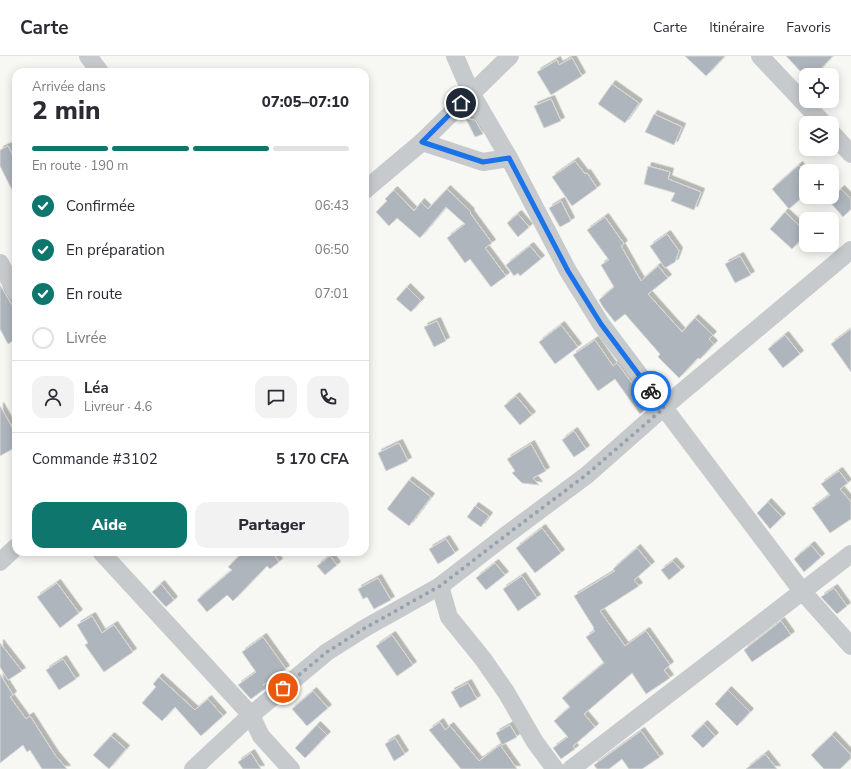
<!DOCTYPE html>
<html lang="fr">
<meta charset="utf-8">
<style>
:root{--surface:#fff;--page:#f2f2f3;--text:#2b2b33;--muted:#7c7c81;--line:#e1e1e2;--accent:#0f766e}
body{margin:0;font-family:"Nunito Sans",sans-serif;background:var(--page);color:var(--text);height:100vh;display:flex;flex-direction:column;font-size:15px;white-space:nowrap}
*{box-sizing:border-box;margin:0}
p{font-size:13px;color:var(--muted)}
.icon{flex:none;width:22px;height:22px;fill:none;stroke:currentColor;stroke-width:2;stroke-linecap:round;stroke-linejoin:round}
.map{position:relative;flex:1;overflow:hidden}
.sheet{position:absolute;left:12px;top:12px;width:357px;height:488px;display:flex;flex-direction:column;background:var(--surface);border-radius:12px;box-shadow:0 2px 10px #0003}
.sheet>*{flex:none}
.tools{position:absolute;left:799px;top:12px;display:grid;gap:8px}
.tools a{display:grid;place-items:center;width:40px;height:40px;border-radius:8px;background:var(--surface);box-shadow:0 2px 10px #0003;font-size:20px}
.pin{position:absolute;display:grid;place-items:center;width:34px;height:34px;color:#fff;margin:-17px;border:2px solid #fff;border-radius:50%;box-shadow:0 1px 4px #0007}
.courier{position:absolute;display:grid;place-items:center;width:40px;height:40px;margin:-20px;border:3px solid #1a73e8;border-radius:50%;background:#fff;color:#222;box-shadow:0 1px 5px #0007}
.head em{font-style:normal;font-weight:800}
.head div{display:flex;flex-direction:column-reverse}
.head{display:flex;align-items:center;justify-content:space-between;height:68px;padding:0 20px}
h1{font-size:26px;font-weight:800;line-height:30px}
.bar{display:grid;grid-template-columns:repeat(4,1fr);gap:6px 4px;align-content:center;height:48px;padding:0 20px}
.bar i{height:5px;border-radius:3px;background:var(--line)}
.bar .on{background:var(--accent)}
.bar p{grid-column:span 4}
.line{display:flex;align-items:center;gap:10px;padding:0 20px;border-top:1px solid var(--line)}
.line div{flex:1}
.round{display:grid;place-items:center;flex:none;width:42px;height:42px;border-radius:12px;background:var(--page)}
ol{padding:0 20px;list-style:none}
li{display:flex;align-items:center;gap:12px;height:44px}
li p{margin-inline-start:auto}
li .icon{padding:4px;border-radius:50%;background:var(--accent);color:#fff;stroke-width:4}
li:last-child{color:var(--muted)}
li i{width:22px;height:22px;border:2px solid var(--line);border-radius:50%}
.primary-button{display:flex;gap:8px;margin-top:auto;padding:8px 20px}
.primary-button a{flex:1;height:46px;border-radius:12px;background:var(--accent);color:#fff;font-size:16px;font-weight:800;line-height:46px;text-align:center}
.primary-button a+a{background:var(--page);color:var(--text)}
header{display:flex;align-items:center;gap:24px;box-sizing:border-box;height:56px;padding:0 20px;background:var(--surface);border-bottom:1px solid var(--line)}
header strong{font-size:19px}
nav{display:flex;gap:22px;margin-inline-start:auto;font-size:14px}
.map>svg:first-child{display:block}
</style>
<header>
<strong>Carte</strong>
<nav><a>Carte</a><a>Itinéraire</a><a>Favoris</a></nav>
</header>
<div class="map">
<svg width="851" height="713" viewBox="0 0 851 713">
<defs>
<filter id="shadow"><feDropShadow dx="3.5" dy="-3.5" stdDeviation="0" flood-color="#0004"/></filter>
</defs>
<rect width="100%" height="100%" fill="#f7f7f3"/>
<g fill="#aeb5bc" stroke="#d8d8d6" filter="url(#shadow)">
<polygon points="685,0 725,0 706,20"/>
<polygon points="786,0 833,0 815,19 804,19"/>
<polygon points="572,2 582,20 551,39 537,16 557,4 559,9"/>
<polygon points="612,28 639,47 625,67 598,48"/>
<polygon points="551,43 561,65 544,72 534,50"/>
<polygon points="654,58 682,71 674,89 645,76"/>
<polygon points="466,63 475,64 483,78 475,81"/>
<polygon points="8,90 16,105 16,142 0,110 0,94"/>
<polygon points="575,105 585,118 587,117 597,132 572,150 552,121"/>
<polygon points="799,109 806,118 806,138 789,153 772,133"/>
<polygon points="648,110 670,116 668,123 701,136 694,154 671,145 675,137 644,128"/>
<polygon points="447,133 471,156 470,157 492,187 485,192 506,220 491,231 470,203 465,207 447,182 465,168 446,151 420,182 397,162 389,170 376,156 387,145 385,143 394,134 414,155 421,146 428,153"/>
<polygon points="841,133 851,143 851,153 843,161 829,145"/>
<polygon points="561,145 571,165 560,171 549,152"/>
<polygon points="785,156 806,176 806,178 792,193 770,173"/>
<polygon points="518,158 529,171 518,181 507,167"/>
<polygon points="605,161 624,188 621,190 641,225 658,210 668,222 648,238 682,276 695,262 713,279 709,283 714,288 700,303 698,302 679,322 658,301 660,298 625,258 615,266 603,251 599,244 614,231 601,209 609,204 587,174"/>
<polygon points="667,178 679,195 675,206 665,212 650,190"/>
<polygon points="530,190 541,203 520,220 518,217 514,220 506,209"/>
<polygon points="740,200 751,219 735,227 725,208"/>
<polygon points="0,229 16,256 16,283 8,288 0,273"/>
<polygon points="407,231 421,245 411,256 396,243"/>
<polygon points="437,265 446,285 434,291 424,271"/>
<polygon points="561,269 578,291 555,308 539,286"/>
<polygon points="851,273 851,316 831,288"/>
<polygon points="785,279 800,298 783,312 768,293"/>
<polygon points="595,284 613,310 617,307 649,350 640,358 615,323 598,335 573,299"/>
<polygon points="516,340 532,359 520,369 504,350"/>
<polygon points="0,350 16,378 16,391 0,400"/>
<polygon points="574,375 586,393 574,401 562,384"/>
<polygon points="399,387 408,405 386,415 378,397"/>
<polygon points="531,388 546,415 533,422 539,429 522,427 512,417 515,415 507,403"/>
<polygon points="839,415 848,427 840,433 851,446 851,463 830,477 812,452 830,439 821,428"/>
<polygon points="409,424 431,441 409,470 387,453"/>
<polygon points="768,446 782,461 770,473 757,457"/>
<polygon points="475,450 489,460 481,471 467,461"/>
<polygon points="542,472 561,497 535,517 516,492"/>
<polygon points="446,483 455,497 438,508 429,493"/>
<polygon points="811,489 821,501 804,516 794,503"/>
<polygon points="637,492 651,509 634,524 639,530 600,555 625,590 646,575 670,609 664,614 670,622 646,638 632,617 584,658 595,671 573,690 575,693 561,703 553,692 568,681 554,665 570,651 562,642 604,607 586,581 595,575 593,573 594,572 574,540 615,515 613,513"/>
<polygon points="243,496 272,496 279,506 270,513 267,510 233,545 227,539 207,556 197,544 232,514 228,511"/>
<polygon points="330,500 337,509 325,519 317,510"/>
<polygon points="673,505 681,514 669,524 661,514"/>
<polygon points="495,507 505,519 486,534 476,522"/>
<polygon points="522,520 537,542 518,555 503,533"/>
<polygon points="378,522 391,544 374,553 367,541 363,543 358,533"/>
<polygon points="57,527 79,557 60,572 37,541"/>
<polygon points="161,528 174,544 166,551 152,536"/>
<polygon points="834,532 847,550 837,558 821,541"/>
<polygon points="92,560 102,577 114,569 133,596 104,616 85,589 88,587 77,569"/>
<polygon points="781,565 791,579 752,606 744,594"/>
<polygon points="392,579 413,609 397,620 376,590"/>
<polygon points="263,581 286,613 263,629 266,632 251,643 238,629 256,616 242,596"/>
<polygon points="0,587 22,615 8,624 0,611"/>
<polygon points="63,603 76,623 59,634 46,614"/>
<polygon points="0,618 13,639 10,641 26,663 30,660 55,699 67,713 42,713 30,694 27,696 23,689 0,707"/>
<polygon points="159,621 195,654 208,643 223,660 201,680 175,651 162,665 142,647 156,631 153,628"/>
<polygon points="468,627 477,643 460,652 451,636"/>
<polygon points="728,634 750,656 737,670 715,648"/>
<polygon points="313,635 328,652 307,670 292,653"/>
<polygon points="440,666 445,674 450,670 479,705 500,689 517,713 461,713 429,674"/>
<polygon points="704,668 715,680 703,692 691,680"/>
<polygon points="317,669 327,679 305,702 295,692"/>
<polygon points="510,669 517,681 502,689 496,677"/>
<polygon points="641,675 660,701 642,713 629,713 622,703 609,713 597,713 594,709"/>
<polygon points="832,679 851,699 851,702 840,713 824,713 811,699"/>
<polygon points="111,680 126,693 109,713 93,699"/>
<polygon points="395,682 405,698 394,705 385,688"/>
<polygon points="251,697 261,713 243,713 238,706"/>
<polygon points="765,698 777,713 746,713"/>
</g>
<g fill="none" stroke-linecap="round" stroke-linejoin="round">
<g stroke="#c6cacd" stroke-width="18">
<polyline points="88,0 100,16"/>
<polyline points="455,0 471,37 509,102 568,215 601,268 802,535 851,590"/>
<polyline points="760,0 823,67"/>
<polyline points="832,77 851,98"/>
<polyline points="422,86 483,106 509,102"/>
<polyline points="365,134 422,86 510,0"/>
<polyline points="0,207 16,236"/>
<polyline points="101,496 251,659 261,680 291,713"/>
<polyline points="0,506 16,491"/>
<polyline points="440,530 449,561 483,603 506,636 535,686 555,713"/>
<polyline points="193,713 251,659 327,596 365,572 440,530 505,480 587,419 664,351 851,194"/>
<polyline points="571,713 851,498"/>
</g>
</g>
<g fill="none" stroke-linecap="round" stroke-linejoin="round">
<polyline stroke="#97a2ad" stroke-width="4" stroke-dasharray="0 7.2" points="283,632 327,596 365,572 440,530 505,480 586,419 664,352 651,335"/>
<polyline stroke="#1a73e8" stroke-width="5" points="461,47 422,86 483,106 509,102 568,215 601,268 651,335"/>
</g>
</svg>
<div class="tools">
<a><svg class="icon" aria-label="locate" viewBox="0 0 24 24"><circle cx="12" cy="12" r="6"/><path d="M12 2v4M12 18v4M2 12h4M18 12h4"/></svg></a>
<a><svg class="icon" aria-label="layers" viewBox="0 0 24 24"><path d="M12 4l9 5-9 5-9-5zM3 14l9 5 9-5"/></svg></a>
<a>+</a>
<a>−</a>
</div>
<div class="pin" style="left:283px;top:632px;background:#ea580c"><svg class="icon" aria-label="bag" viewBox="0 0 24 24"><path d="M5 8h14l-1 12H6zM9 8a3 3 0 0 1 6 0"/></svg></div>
<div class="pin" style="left:461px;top:47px;background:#1f2937"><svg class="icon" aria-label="home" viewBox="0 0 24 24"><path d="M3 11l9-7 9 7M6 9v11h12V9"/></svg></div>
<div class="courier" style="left:651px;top:335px"><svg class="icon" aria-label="bike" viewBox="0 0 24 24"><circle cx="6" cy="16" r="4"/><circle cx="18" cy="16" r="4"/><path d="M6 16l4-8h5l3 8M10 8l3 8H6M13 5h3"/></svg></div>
<section class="sheet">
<div class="head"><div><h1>2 min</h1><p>Arrivée dans</p></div><em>07:05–07:10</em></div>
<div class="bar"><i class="on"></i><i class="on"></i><i class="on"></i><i></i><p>En route · 190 m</p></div>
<ol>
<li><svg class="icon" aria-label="check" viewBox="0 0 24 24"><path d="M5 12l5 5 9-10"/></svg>Confirmée<p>06:43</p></li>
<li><svg class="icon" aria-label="check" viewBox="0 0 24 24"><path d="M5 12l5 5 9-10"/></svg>En préparation<p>06:50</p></li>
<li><svg class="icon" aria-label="check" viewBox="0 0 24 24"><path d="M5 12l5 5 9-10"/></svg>En route<p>07:01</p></li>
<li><i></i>Livrée</li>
</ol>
<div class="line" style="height:72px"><a class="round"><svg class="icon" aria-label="person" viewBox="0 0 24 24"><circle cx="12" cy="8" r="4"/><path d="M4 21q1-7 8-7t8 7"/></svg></a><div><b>Léa</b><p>Livreur · 4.6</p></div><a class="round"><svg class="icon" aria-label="chat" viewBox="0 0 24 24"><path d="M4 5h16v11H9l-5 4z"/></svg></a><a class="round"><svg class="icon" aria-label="phone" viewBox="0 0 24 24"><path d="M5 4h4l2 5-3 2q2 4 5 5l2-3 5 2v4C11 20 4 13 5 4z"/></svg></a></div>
<div class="line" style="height:52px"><div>Commande #3102</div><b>5 170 CFA</b></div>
<div class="primary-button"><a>Aide</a><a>Partager</a></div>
</section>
</div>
